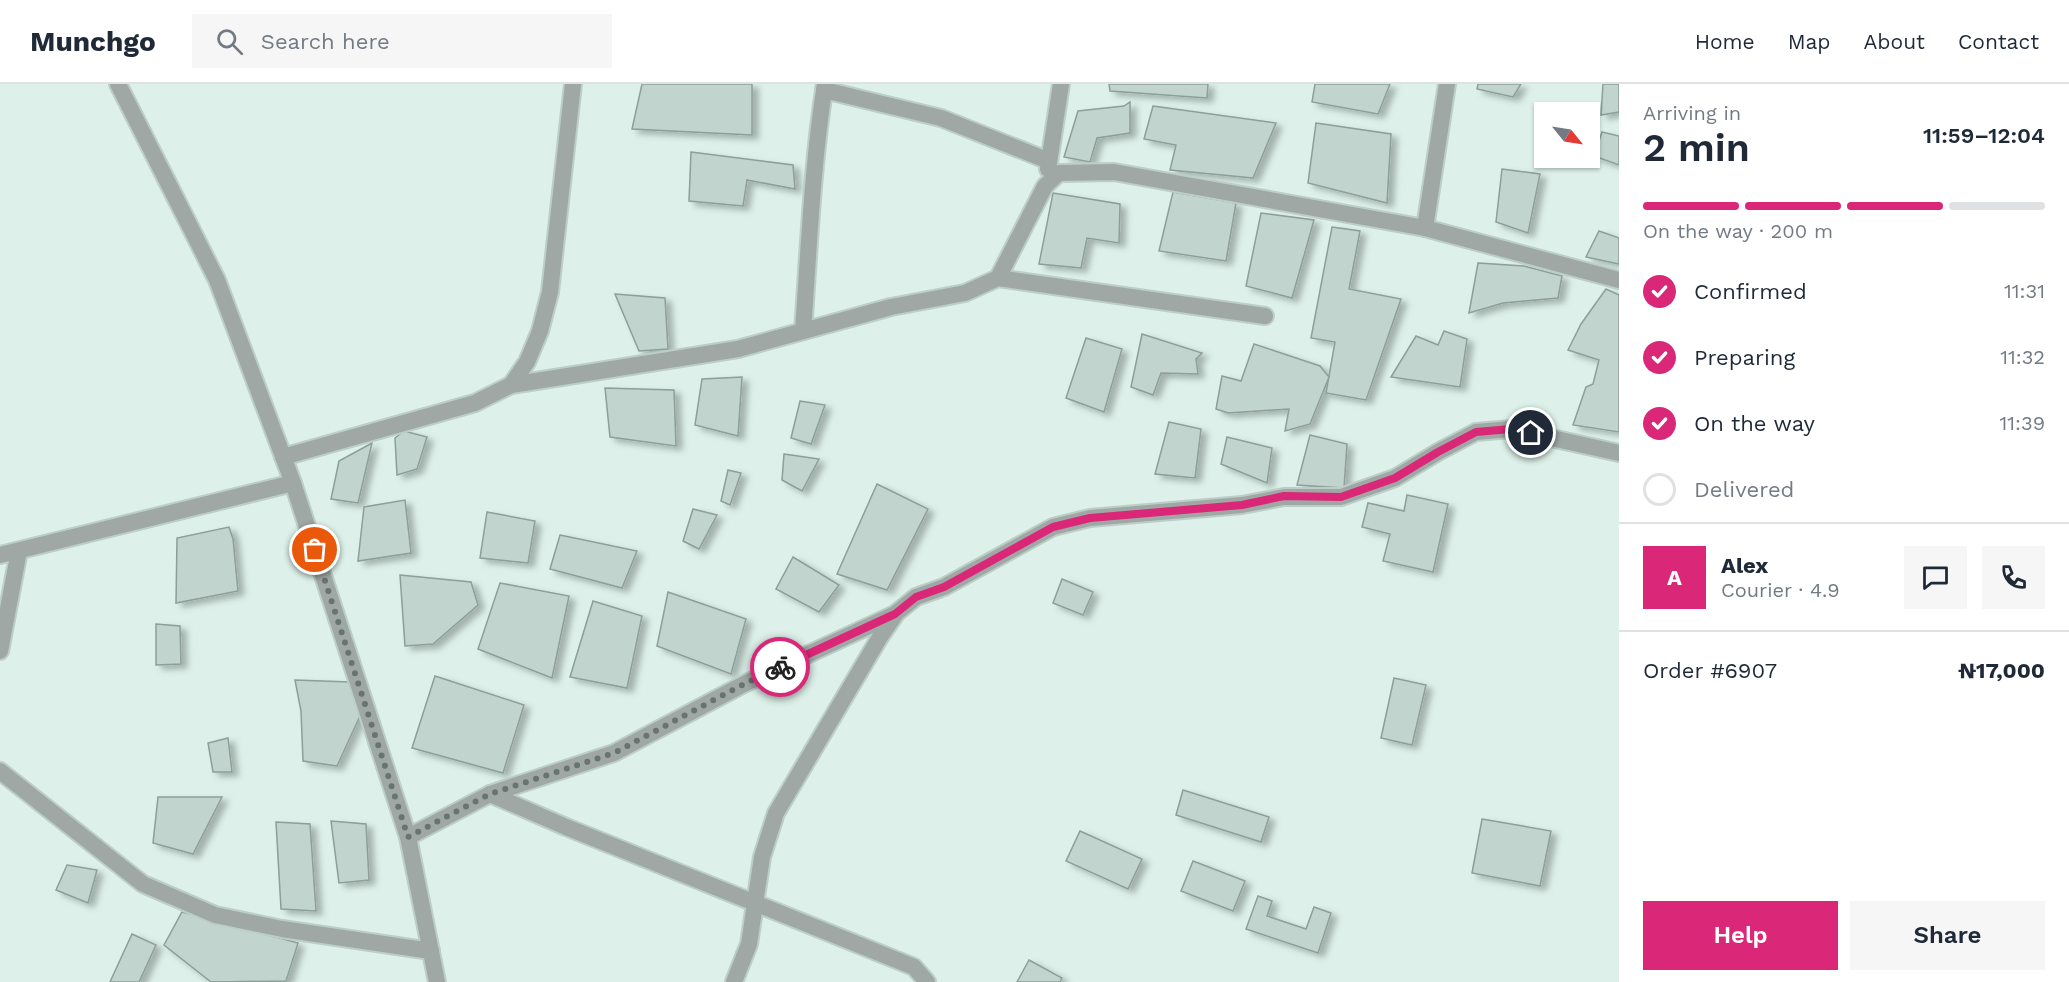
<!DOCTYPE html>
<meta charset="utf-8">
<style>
:root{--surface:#fff;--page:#f6f6f7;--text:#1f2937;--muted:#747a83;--line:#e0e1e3;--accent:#db2777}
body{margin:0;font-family:"Work Sans",sans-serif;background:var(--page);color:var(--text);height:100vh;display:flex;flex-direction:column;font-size:22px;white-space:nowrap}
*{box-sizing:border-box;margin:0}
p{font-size:20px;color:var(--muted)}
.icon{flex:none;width:33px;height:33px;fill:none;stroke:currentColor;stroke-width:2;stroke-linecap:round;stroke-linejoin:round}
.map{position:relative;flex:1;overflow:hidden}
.details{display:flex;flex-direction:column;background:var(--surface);width:450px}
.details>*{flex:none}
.needle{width:39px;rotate:120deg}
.controls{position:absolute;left:1534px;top:18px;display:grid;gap:12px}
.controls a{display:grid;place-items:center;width:66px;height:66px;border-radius:0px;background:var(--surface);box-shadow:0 2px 4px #0004;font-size:30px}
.pin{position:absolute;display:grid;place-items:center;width:51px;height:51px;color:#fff;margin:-26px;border:3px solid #fff;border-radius:50%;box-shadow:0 2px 6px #0007}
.courier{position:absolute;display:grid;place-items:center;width:60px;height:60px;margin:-30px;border:4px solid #db2777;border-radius:50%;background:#fff;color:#222;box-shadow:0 2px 8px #0007}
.overview em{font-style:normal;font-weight:600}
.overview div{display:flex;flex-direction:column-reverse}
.overview{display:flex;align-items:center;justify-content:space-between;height:102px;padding:0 24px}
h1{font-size:39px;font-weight:600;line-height:45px}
.bar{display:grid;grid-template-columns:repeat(4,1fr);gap:9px 6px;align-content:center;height:72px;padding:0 24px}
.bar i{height:8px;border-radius:4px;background:var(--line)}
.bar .active{background:var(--accent)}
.bar p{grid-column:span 4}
.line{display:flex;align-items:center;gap:15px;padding:0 24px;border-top:2px solid var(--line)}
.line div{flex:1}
.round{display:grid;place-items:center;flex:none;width:63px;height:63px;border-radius:0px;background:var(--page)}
ol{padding:0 24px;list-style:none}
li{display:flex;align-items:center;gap:18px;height:66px}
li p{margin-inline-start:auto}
li .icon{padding:6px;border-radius:50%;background:var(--accent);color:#fff;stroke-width:4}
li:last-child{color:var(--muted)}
li i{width:33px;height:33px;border:3px solid var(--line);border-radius:50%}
.primary-button{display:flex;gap:12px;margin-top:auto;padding:12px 24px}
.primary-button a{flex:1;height:69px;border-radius:0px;background:var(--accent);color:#fff;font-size:24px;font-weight:600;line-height:69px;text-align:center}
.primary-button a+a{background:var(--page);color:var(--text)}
header{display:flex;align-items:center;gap:36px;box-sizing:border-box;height:84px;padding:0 30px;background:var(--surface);border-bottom:2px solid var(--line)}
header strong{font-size:28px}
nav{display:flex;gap:33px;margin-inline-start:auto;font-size:21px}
.search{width:420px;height:54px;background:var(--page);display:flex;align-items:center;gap:15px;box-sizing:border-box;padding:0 21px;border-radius:0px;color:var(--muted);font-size:22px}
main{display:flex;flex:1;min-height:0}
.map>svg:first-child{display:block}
</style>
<header>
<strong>Munchgo</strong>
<div class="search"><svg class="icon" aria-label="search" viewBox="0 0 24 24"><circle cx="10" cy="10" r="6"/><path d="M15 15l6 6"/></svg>Search here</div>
<nav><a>Home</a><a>Map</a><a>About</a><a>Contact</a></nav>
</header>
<main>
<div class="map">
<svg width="1619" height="898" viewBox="0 0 1619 898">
<defs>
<filter id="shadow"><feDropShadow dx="6" dy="4" stdDeviation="3" flood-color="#0004"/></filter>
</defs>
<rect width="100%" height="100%" fill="#ddf1ea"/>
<g fill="#c1d5ce" stroke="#8c9f98" stroke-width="1.5" filter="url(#shadow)">
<polygon points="642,0 752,0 752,51 632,45"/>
<polygon points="1109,0 1208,0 1207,14 1110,7"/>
<polygon points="1315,0 1390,0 1378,30 1312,18"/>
<polygon points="1478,0 1521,0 1513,13 1477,5"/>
<polygon points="1603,0 1619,0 1619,28 1601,31"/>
<polygon points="1130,18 1130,49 1097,54 1090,78 1064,73 1078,27 1124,22"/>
<polygon points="1153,22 1276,39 1253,94 1170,86 1176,61 1144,55"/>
<polygon points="1316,39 1391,50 1387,119 1308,99"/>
<polygon points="1602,48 1619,52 1619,81 1594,72"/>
<polygon points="691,68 793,81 795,105 747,96 743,122 689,117"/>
<polygon points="1502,85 1540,90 1528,149 1496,138"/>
<polygon points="1173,108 1236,119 1226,177 1159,167"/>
<polygon points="1053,109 1120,120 1119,159 1087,154 1081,184 1039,180"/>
<polygon points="1261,129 1314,136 1292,214 1246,202"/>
<polygon points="1332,143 1360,147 1349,205 1401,215 1366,316 1326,309 1335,258 1311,254"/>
<polygon points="1599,147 1619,154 1619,180 1586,173"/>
<polygon points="1478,179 1524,182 1562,192 1558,214 1503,219 1469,229"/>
<polygon points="1606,205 1619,211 1619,348 1573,341 1586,303 1593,300 1599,276 1568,266 1581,240"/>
<polygon points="615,210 665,214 668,265 639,267"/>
<polygon points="1444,247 1467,255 1460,303 1391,293 1416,252 1438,261"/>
<polygon points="1142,250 1202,269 1196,275 1198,290 1161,289 1153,311 1131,303"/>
<polygon points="1086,254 1122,265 1104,328 1066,314"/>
<polygon points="1254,260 1320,282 1329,293 1310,340 1285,347 1289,325 1228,329 1216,325 1222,292 1241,297"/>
<polygon points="742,293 738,352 695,341 702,295"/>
<polygon points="605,304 674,306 676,362 610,353"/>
<polygon points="800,317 825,321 811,360 791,354"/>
<polygon points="1169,338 1201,345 1195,394 1155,390"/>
<polygon points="404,347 427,353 417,385 397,391 395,354"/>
<polygon points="1310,351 1347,360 1344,404 1297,401"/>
<polygon points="1227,353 1272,364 1267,399 1221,380"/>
<polygon points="372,359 358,419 331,415 339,377"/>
<polygon points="784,370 819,375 802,407 782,396"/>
<polygon points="728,386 741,389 730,421 721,417"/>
<polygon points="877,400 928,425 887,506 837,490"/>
<polygon points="1407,411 1448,420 1433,488 1383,477 1390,450 1362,443 1368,419 1404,427"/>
<polygon points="405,416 411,469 358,477 364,423"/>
<polygon points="693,425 717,431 699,465 683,457"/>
<polygon points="487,428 535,437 528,479 480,474"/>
<polygon points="229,443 233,455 238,507 176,519 177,454"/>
<polygon points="560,451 637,467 622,504 550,485"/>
<polygon points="793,473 839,501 819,528 776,505"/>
<polygon points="400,491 471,498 478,521 433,560 405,562"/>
<polygon points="1062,495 1093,508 1083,531 1053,519"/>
<polygon points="500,499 569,512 552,594 478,565"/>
<polygon points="668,508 746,535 731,590 657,562"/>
<polygon points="593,517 642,532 627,604 570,593"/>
<polygon points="156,540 180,542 181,580 156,581"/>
<polygon points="435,592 524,621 503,689 412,664"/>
<polygon points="1394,594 1426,601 1412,661 1381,654"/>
<polygon points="295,596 350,598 365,621 337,682 303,677 301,627"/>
<polygon points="228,654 232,688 213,688 208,659"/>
<polygon points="1183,706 1269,733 1261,758 1176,731"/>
<polygon points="158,713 222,713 193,770 153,759"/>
<polygon points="1482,735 1551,747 1540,802 1472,789"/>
<polygon points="331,737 366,740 369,796 339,799"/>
<polygon points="276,738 310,740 316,827 281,825"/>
<polygon points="1080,747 1142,775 1128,805 1066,777"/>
<polygon points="1193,777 1245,797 1233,827 1181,807"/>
<polygon points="67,781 97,786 88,819 56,806"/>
<polygon points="1258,812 1272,817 1267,832 1306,845 1314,823 1331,829 1318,869 1246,845"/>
<polygon points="182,828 298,859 286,897 211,898 164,861"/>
<polygon points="132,850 156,861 139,898 110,898"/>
<polygon points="1029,876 1062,894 1060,898 1017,898"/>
</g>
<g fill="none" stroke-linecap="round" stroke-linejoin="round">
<defs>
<g id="minor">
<polyline points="118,0 217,196 293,399 408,753 437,898"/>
<polyline points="824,6 941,34 1049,77"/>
<polyline points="1048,85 1061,0"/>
<polyline points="1425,144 1447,0"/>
<polyline points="998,194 1265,232"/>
<path d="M803,247C809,165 812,82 825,0"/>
<polyline points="511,301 738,265 891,223 965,209 998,194 1045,102 1059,89 1114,88 1425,144 1619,196"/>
<polyline points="283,373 475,319 511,301 527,278 540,247 550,208 573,0"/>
<polyline points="0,471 293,399"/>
<polyline points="0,567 19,467"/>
<polyline points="0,687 143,800 215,831 282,845 431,867"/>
<polyline points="490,710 566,743 914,883 927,898"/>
<polyline points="408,753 490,710 614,669 744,600 895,530 916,513 944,503 1053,443 1090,434 1242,421 1284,413 1341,413 1395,394 1438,368 1476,348 1511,345 1619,369"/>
<polyline points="734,898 749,860 762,773 776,729 880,553 895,531"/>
</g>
</defs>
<use href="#minor" stroke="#bccec8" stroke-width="20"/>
<use href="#minor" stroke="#9fa8a5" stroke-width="16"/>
</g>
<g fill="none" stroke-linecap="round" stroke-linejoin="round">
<polyline stroke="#67746f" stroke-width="6" stroke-dasharray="0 10.8" points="315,466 408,753 490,710 614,669 744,600 780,583"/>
<polyline stroke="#db2777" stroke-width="8" points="780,583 895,530 916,513 944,503 1053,443 1090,434 1242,421 1284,412 1341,413 1395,394 1438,368 1476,348 1511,345 1531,349"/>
</g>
</svg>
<div class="controls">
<a><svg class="needle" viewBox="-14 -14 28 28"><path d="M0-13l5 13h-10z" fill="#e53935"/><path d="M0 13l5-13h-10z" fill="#747a83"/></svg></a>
</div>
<div class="pin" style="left:315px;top:466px;background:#ea580c"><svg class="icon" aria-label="bag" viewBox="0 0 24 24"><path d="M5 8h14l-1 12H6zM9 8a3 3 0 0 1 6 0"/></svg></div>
<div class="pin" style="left:1531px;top:349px;background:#1f2937"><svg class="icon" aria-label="home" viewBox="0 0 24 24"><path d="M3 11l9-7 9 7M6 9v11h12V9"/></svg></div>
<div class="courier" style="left:780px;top:583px"><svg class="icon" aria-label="bike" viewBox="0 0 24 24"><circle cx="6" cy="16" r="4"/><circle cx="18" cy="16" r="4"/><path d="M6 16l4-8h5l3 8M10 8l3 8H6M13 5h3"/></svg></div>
</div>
<section class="details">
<div class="overview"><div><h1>2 min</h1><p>Arriving in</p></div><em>11:59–12:04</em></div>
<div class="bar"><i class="active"></i><i class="active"></i><i class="active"></i><i></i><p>On the way · 200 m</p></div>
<ol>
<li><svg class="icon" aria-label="check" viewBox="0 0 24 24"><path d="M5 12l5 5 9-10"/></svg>Confirmed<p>11:31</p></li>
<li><svg class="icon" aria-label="check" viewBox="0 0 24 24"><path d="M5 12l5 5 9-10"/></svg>Preparing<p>11:32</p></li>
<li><svg class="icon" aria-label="check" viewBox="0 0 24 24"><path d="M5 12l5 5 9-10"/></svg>On the way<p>11:39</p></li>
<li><i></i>Delivered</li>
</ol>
<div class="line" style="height:108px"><b class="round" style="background:var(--accent);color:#fff">A</b><div><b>Alex</b><p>Courier · 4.9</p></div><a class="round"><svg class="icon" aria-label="chat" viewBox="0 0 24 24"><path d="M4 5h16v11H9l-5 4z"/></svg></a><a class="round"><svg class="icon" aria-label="phone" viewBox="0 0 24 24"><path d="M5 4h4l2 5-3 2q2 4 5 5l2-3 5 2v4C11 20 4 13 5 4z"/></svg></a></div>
<div class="line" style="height:78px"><div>Order #6907</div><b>₦17,000</b></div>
<div class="primary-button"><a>Help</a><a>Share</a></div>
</section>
</main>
